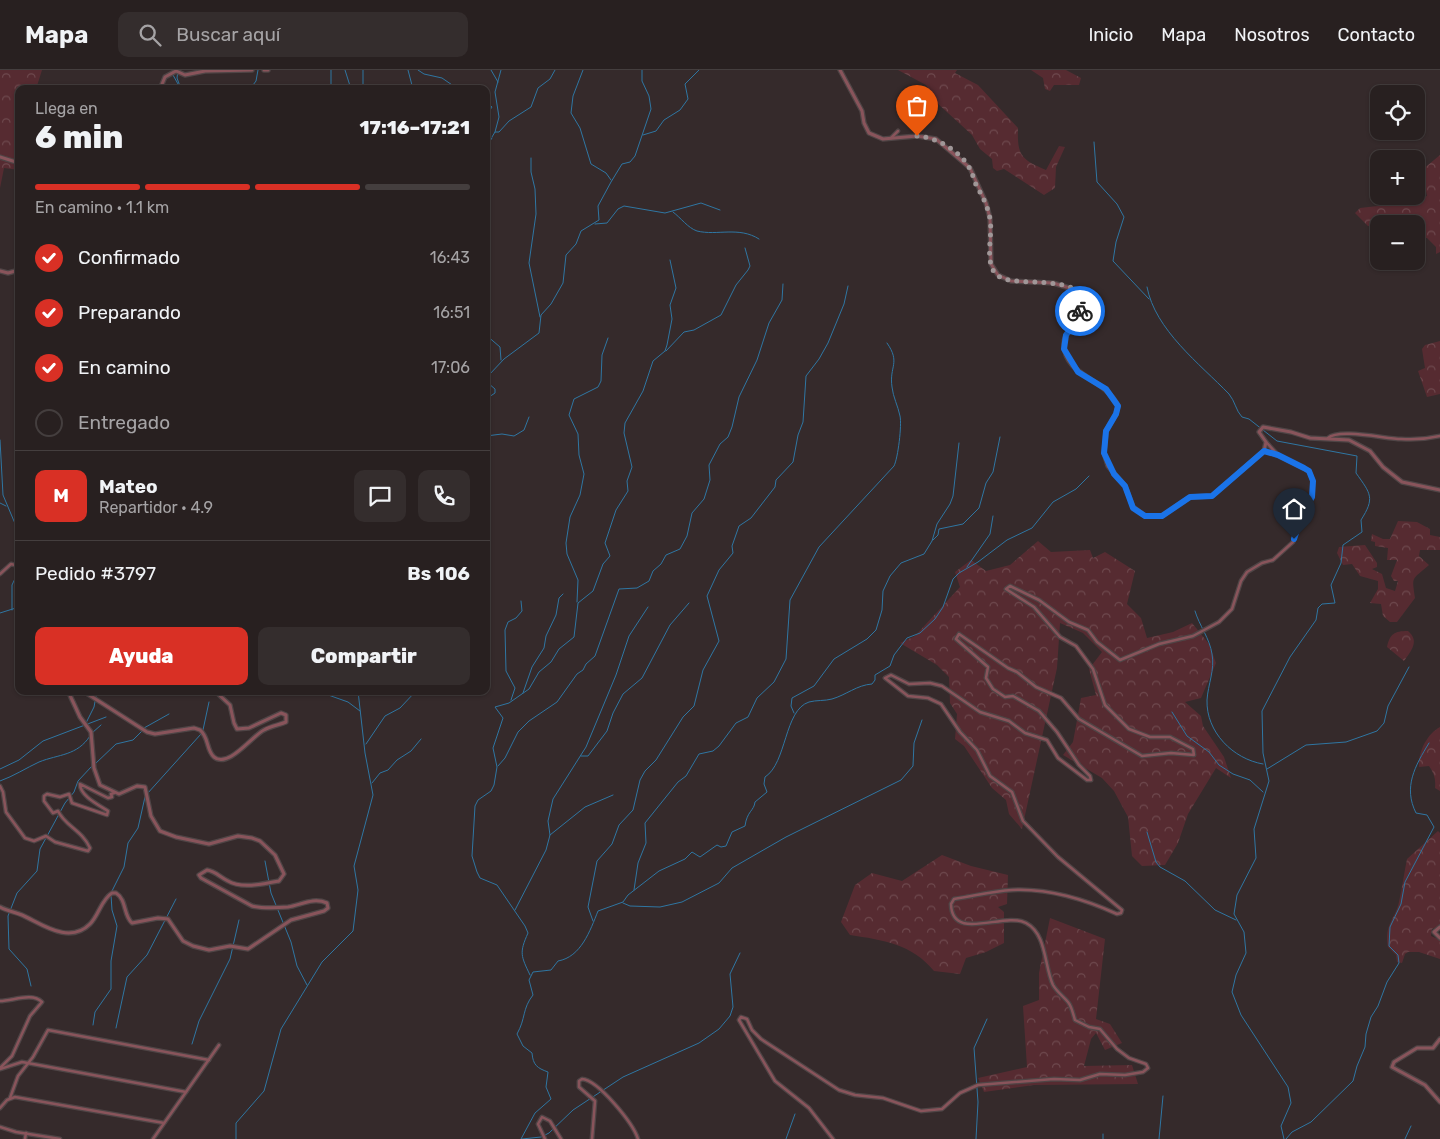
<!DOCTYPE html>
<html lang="es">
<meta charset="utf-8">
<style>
:root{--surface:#282020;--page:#342d2d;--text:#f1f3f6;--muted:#a5a3a5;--line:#443e3e;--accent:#d93025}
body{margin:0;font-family:Rubik,sans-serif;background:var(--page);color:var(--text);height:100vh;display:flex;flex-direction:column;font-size:19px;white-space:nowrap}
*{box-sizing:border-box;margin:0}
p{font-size:16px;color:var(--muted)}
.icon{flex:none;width:28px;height:28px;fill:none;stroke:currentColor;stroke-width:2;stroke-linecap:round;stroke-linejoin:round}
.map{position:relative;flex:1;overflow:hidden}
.sheet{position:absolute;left:15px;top:15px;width:475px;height:610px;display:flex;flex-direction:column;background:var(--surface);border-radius:10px;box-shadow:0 1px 4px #0004,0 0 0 1px var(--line)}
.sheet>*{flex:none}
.controls{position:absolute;left:1370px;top:15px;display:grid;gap:10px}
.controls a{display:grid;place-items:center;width:55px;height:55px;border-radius:10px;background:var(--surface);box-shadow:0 1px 4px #0004,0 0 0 1px var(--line);font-size:25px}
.pin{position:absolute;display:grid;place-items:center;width:42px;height:42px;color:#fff;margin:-51px -21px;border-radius:50% 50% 50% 0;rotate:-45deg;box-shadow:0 0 5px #0007}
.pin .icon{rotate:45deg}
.courier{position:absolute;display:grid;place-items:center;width:50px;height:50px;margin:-25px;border:4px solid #1a73e8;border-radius:50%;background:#fff;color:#222;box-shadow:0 1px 6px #0007}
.headline em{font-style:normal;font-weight:800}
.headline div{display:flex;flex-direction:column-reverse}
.headline{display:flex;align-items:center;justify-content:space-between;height:85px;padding:0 20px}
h1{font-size:32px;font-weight:800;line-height:38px}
.bar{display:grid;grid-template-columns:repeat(4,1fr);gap:8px 5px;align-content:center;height:60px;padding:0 20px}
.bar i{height:6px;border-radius:4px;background:var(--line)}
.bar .active{background:var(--accent)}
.bar p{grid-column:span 4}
.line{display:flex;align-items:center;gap:12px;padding:0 20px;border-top:1px solid var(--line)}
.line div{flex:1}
.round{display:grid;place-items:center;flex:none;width:52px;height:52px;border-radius:10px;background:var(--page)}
ol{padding:0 20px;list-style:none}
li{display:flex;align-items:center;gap:15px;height:55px}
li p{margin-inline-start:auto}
li .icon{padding:5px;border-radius:50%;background:var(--accent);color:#fff;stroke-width:4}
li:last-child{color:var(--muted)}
li i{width:28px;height:28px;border:2px solid var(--line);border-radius:50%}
.primary-button{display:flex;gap:10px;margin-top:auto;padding:10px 20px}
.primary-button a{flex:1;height:58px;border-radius:10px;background:var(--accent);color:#fff;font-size:20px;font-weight:800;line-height:58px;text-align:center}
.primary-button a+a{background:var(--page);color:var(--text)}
header{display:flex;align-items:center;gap:30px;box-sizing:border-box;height:70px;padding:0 25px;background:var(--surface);border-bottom:1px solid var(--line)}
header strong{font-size:24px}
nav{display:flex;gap:28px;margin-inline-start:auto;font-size:18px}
.search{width:350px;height:45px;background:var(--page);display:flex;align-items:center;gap:12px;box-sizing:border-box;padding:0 18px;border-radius:10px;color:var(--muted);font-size:19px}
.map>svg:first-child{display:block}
</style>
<header>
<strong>Mapa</strong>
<div class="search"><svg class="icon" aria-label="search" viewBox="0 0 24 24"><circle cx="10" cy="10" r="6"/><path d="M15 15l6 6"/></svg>Buscar aquí</div>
<nav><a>Inicio</a><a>Mapa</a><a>Nosotros</a><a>Contacto</a></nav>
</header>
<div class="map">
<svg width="1440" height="1069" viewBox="0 0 1440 1069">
<defs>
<pattern id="forest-crowns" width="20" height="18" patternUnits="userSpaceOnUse" patternTransform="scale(1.25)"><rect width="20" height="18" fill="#562b31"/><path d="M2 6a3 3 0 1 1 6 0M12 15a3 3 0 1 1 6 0" fill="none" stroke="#6e494e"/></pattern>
</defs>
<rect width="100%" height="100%" fill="#352a2b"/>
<g fill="url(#forest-crowns)">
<polygon points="0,0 42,0 36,19 19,19 19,58 14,70 19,71 19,100 4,98 0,118"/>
<path d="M898,0H957L955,3L978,15L1018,58C1017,85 1021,90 1046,100L1059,76L1065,77L1056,97L1055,118L1044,125L1004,99L997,101L993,98L992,89L980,79L972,65L936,32L926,15Z"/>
<polygon points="1031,0 1066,0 1081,8 1079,15 1054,15 1050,21 1045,19 1043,8"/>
<polygon points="1440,85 1440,182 1436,184 1436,177 1427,168 1416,168 1416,154 1379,154 1379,157 1368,156 1355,143 1360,138 1404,133 1427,126 1426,121 1416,118 1416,105"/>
<polygon points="1440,271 1440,324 1427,327 1418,301 1425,298 1422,279 1425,275"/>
<path d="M1398,451L1417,452L1430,459V465L1440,467V480H1420L1419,486L1429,495C1411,511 1412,505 1415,528L1397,552H1390L1383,546L1381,534L1370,533L1378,519V511L1360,506L1352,494L1343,495L1337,483L1339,477L1365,475L1377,493V497L1372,499L1382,504L1386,518L1395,521L1398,511H1394L1391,506L1397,490H1387L1388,478L1375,476V472L1371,471L1372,464L1383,469H1390Z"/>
<polygon points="1038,471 1051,482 1090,480 1093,488 1105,482 1135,501 1127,534 1141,548 1147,568 1173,562 1192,553 1209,574 1216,593 1201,628 1185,632 1201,646 1203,656 1224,687 1231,708 1216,698 1188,744 1178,773 1165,795 1142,796 1132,786 1128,747 1114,721 1102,708 1063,685 1073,672 1081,628 1096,625 1089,599 1102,582 1083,563 1060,553 1057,598 1022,759 1009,744 1006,730 992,718 964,676 955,669 957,644 950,633 949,607 937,595 900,573 915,566 960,517 955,502 971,490 986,501 1010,495"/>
<path d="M1408,561C1420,571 1411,581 1404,591L1387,577C1390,564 1394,561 1408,561Z"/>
<path d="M1440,657V721L1435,718C1436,709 1434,703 1429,696L1419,697C1418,682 1427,664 1440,657Z"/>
<path d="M1438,761L1440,763V856L1432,859L1431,866L1440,870V889L1419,882H1408L1405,884L1402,893L1397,892L1396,885L1388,877C1384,854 1395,850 1399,832C1402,818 1404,804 1407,789Z"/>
<path d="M942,785L971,796L1008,805L1007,834L998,837L1004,842V873L986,882L966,888L960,904L934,901C912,874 883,870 850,865L841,852L855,815L872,803L902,811Z"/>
<polygon points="1050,848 1105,869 1096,949 1110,954 1122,973 1105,980 1096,963 1091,969 1084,996 1132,995 1138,1014 1034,1015 984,1022 978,1008 1027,997 1023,936 1039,930 1039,903"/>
</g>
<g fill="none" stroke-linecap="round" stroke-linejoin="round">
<g stroke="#2f76a2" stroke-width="1">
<polyline points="178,0 177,8 181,19"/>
<polyline points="331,0 331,19"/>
<polyline points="345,0 351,19"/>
<polyline points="363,0 363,19"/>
<polyline points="408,0 413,19"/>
<polyline points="418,0 424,4 442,8 458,19"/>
<polyline points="491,0 498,12"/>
<polyline points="583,0 573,26 571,43 580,58 591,94 606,103 611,110"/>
<polyline points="173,5 178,14"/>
<polyline points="250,19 256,11 258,0"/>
<polyline points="486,31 492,37 486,46"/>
<polyline points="495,62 499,47 495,22 501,0"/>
<polyline points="643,65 656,61 664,50 680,40 688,29 685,14 699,0"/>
<polyline points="492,67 495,62 499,62 509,51 531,37 538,18 550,9 555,0"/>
<polyline points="1094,72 1097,112 1117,134 1124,147 1116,172 1113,191 1149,229"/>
<polyline points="486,77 492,68"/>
<polyline points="531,88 531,102 535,119 536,144 529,193 540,247"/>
<path d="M673,142C681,148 688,158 697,161C717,166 739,156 759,169"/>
<polyline points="595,154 607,153 618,139 624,136 665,143 701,133 720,140"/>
<path d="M1147,217C1155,260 1200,294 1229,324C1235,331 1236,341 1242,347L1249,349L1277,371L1357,386L1356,403C1371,424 1375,428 1361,450L1362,462L1343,475L1341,493L1331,515L1335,533L1322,534L1318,538L1316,550L1290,587L1262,641L1263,683L1269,711L1254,759L1256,788L1237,825L1234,844L1244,862L1246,883L1236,905L1232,922L1241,945L1288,1017L1291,1033L1281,1056L1284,1069"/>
<polyline points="486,265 500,277 501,290"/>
<polyline points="666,281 684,262 694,260 721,245 736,215 748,200 750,196 745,178"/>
<polyline points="486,329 495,323 495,319 488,313 489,305 504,289 539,263 541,245 551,234 563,213 566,185 576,174 581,161 599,150 598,136 611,112 622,94 630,92 635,86 651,39 649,26 642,11 642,0"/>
<polyline points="486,366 502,364 514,366 524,360 529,347"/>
<polyline points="0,370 3,425 19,463"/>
<polyline points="0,433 6,436"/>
<polyline points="933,470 938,465 939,459 963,454 979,438 986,413 993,402 1000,367"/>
<polyline points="967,497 990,464 993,446"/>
<polyline points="577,532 578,510 567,484 566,473 570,447 580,425 584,404 579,385 578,364 569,345 574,329 598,317 601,311 602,285 608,268"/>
<polyline points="12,540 12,515 19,500"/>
<path d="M1195,541C1199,555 1210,569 1212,584C1215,600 1208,614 1207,630C1206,662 1233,689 1263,694"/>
<polyline points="0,543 19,537"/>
<polyline points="317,621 348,632 360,641"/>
<polyline points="523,623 532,597 544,578 546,566 556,545 559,528 563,524"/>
<polyline points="511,630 515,618 506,601 505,560 508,552 516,548 522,541 521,531"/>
<polyline points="1172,642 1187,666 1209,682 1219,695 1233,704 1250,710 1263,722"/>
<polyline points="794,643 791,636 792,628 814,616 834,589 867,569 876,560 882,540 883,521 890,506 901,493 924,484 932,471 937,454 950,434 953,426 959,373"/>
<polyline points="86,653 94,637 97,621"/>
<polyline points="144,658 169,644"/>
<polyline points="203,660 209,632"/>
<polyline points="92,663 101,655"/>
<polyline points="366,674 385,646 400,638 416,621"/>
<polyline points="581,686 588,686 607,661 613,643 623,624 642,608 670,555 689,533"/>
<polyline points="95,694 116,674 133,670 142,661"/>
<polyline points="498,696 505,688 518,662 529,651 557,632 577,604 583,600 586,594 595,586 619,519 637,518 649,511 653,501 661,494 666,485 680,479 687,466 692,443 704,429 710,410 709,395 720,374 728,367 732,357 739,327 757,290 769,253 782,230 783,214"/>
<polyline points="0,699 19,690 43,671 106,647"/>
<polyline points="1267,699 1306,675 1346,672 1377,661 1384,653 1388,636 1409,597"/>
<path d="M0,711C14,706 26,698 39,692C59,684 77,686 90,666"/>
<polyline points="372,713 380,703 388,700 397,690 411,681 421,669"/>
<polyline points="147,724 201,664"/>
<polyline points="1147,762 1156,792 1160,797 1185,811 1215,840 1236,850"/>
<polyline points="550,765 585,737 613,725"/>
<polyline points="265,791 271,823 291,872 297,896 307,915"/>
<path d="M634,820L638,793L646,773L645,753L678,712L686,706L699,684L713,681L719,676L736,653L748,647L757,628L774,612L786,589L790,530L819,477L894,396C898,388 902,355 900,346C898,336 893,327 892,317C889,296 901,293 887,273"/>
<polyline points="112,821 124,797 128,773 138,758 145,727"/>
<polyline points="623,833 630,836 660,837 682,832 719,813 732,798 786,767 901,710 913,696 914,673 922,650"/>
<polyline points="515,840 546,780 550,765 548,751 553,729 586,677 616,605 629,566 648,537"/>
<polyline points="593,851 588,837 597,791 612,774 619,755 633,740 640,710 645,701 656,690 683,647 694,636 703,600 719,571 707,526 719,500 733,483 732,476 739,456 751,448 775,417 776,410 793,392 798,365 803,352 806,306 819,289 828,273 844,234 848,216"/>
<path d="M530,905C521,886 519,883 528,863L525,856L497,815L480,808L477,802L472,786L475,736L478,730L491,721L494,715L497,697L493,678L503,648L495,637L509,633L529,619L539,602L551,592L559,579L574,567L578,533L593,521L603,494L610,486L605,473L616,440L628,421L627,411L632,397L624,363L625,353L643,321L653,291L665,281L667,275L672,249L670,235L676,218L670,190"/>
<polyline points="31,916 27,899 9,879 8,846 17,823 37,801 40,779 65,733 74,722 78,711 92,696"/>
<polyline points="93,955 95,942 111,919 111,891 117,856 112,840 111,825"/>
<polyline points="116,958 127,907 147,885 176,829"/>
<polyline points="192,974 199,951 230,889 239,850"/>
<polyline points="1103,1064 1103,1069"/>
<polyline points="236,1069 236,1053 264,1021 281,959 322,892 353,861 358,820 354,796 373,725 365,683 358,621"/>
<path d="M521,1069L535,1043L551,1029L546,1017L548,1002C537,998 533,995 532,983L523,976L517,964C526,948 522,939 533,925L529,910L533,902L551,900L558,891C581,887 590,861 598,841L623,832L628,825L659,801L685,789L692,782L700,787L717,775L721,777L726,776L732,762L745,756C747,741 754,741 755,732L767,722L764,714L765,707C787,693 784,640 809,632C816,630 825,631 832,629C846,625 857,615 872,614L875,610V605L890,596L894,585L907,568L920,563L935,549L943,537L953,509L959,503L978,492L1007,470L1032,458L1053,432L1076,419L1089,406"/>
<polyline points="522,1069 541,1067 549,1063 573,1040 623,1007 699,973 719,959 730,946 733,937 730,904 740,883"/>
<polyline points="786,1069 795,1044"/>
<polyline points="976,1069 978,1032 974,978 987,949"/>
<polyline points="1159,1069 1163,1026"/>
<path d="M1286,1069L1292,1062L1311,1052L1353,1011L1357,996L1365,977L1366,964L1371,947L1378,936L1387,912L1399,893L1398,885L1389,876L1390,857L1401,834L1405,812L1434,757L1427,745L1416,743C1403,717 1415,696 1429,673"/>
<polyline points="1405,1069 1411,1056"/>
</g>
<defs>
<g id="minor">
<polyline points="891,68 898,61"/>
<path d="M1328,368C1339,358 1386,369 1401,369C1415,370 1427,369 1440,366"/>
<polyline points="1264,381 1277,385"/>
<polyline points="0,504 11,494 19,496"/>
<path d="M0,716L3,722L6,742L25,768L34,771L46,766L55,772L88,781L90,778C82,760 65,756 58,741L53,743L44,731V726L47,724L60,727L69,724L72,733L107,745L108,741C99,735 80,726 80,714L108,728L112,727L111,724L114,723"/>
<path d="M0,931C13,931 32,922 42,932L30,946L12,986L0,998"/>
<polyline points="0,999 22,992 186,1022"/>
<polyline points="10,1028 18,1006 33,987 48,960 209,990"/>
<polyline points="0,1038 7,1030 15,1027 164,1053"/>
<polyline points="0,1057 16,1062 60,1069"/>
<polyline points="25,1069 26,1063"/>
<polyline points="153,1069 219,975"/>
<polyline points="545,1069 538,1054 542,1047 550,1051 561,1069"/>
<path d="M592,1069L595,1031L579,1017V1011L582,1009C598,1010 633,1053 638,1069"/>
<path d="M833,1069L809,1038L775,1011L739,950L741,947L747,949L752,960L761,969L839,1020L855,1025L883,1028L921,1041L942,1039L960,1023L978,1015L1054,1009L1080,1010L1100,1004L1125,1005L1143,1002L1148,998L1146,994L1129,988L1117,979L1100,959L1089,957L1075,950C1073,944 1072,937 1068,932C1063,926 1057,922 1053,915C1044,896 1047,864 1026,853C1004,841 952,873 951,834L954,829C974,826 993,821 1012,820C1049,818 1084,829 1117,844L1121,843L1122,840L1058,787L1023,751L1012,722L990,706L977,680L960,662L941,634L928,628L908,626L885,608L891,605L909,614L930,613L942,616L980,642L1009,651L1025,663L1047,670L1058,688L1087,710H1091L1090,706L1079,695L1057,662L1039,641L1013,626L1005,627L993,619L986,608L988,597L956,569L959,564L1008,598L1017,602L1036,617L1061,628L1079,649L1142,686L1171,683L1194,685L1193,679L1170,667H1150L1129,659L1105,635L1093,599L1076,576L1060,567L1034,537L1006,519L1010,516L1039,530L1069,552L1088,560L1097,572L1120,590L1159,574L1193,566L1219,552L1232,539L1241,511L1247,502L1262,493L1273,490L1293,472L1302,445L1312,427L1313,411L1309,401L1279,386L1266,372"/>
</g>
<g id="tertiary">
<polyline points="264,0 268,0"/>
<path d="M840,0L862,41L864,53L869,63L883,69L917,66L936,69L970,98L986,133L990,148L991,194L998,205L1011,211L1053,213L1076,220L1084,226C1085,245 1063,260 1064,275C1065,306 1105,308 1118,336L1116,344L1106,361L1104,383L1108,396L1125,416L1133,437L1145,446H1162L1190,427L1212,426L1264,381L1266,372L1259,362L1263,357L1291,362L1310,368L1349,370L1370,381L1383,397L1402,412L1440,420"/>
<polyline points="160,19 165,7 176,1 185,5 205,1 252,0"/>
<polyline points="0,87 19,93"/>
<polyline points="0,201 8,203 19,200"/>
<path d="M83,621L147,662L155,664L194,658L200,660C209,667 206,680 214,687C228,699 252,666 264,660C271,656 279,655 286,652V645L281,643L249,658L237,659L234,653L230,635L215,621"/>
<path d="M0,837C7,841 15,842 22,845C42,854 69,875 90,854C99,845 101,830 112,823H116C127,830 123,845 132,853L158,848L168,849L183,871L193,876L209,880L230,876L248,879L291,850L324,841L328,838L327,833C313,827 301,835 288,837C276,838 264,839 252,836L201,808L199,805L207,800C215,801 220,807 228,811C241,819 264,814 279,811L284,804L275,785L260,771L252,768L238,766L209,774L176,767L160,761L151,746L145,717L137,716L119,724L100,715L94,698L91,662L80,647L68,621"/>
<polyline points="1440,857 1434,862 1440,868"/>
<polyline points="1440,969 1433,978 1417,978 1394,992 1392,997 1425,1015 1440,1032"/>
</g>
</defs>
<use href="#minor" stroke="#4f4546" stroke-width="5"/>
<use href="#tertiary" stroke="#4f4546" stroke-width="5.5"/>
<use href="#minor" stroke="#89545b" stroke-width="2.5"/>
<use href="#tertiary" stroke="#89545b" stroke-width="3"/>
</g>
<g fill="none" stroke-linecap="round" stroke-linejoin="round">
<path stroke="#a09798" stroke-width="5" stroke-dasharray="0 9" d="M917,66C936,67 961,81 970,99C973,104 974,111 977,117C983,127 988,137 990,149C993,165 985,187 994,202C1006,220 1063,203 1084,226L1080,241"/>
<polyline stroke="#1a73e8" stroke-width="6" points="1080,241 1074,255 1066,265 1064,279 1078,302 1106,319 1118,336 1116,344 1106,361 1104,383 1114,404 1125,416 1133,438 1145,446 1162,446 1190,427 1212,426 1264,381 1278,385 1304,398 1309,401 1313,411 1312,427 1302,445 1294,469"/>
</g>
</svg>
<div class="controls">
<a><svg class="icon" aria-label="locate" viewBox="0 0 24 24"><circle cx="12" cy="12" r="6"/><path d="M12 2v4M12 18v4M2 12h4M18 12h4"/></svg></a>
<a>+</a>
<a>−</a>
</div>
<div class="pin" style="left:917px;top:66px;background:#ea580c"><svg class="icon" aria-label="bag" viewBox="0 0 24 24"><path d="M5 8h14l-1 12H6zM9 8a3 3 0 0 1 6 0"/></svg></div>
<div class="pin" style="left:1294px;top:469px;background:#1f2937"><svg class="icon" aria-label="home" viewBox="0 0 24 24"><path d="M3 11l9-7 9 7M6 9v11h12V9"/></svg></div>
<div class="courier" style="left:1080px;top:241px"><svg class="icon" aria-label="bike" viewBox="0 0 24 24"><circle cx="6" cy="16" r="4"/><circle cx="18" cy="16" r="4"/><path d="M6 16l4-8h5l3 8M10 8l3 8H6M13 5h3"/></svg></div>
<section class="sheet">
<div class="headline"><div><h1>6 min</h1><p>Llega en</p></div><em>17:16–17:21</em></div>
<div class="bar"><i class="active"></i><i class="active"></i><i class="active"></i><i></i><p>En camino · 1.1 km</p></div>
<ol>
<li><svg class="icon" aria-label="check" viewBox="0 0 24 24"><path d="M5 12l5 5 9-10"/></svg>Confirmado<p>16:43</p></li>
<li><svg class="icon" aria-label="check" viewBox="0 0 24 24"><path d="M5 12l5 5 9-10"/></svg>Preparando<p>16:51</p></li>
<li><svg class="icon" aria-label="check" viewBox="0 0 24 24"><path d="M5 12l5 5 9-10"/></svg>En camino<p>17:06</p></li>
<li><i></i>Entregado</li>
</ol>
<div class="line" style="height:90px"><b class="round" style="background:var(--accent);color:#fff">M</b><div><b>Mateo</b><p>Repartidor · 4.9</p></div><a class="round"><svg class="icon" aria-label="chat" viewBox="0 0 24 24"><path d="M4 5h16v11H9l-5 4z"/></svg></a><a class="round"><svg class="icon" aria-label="phone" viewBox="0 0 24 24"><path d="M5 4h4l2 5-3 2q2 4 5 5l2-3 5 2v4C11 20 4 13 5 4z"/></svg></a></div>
<div class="line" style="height:65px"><div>Pedido #3797</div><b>Bs 106</b></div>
<div class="primary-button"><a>Ayuda</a><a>Compartir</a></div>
</section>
</div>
